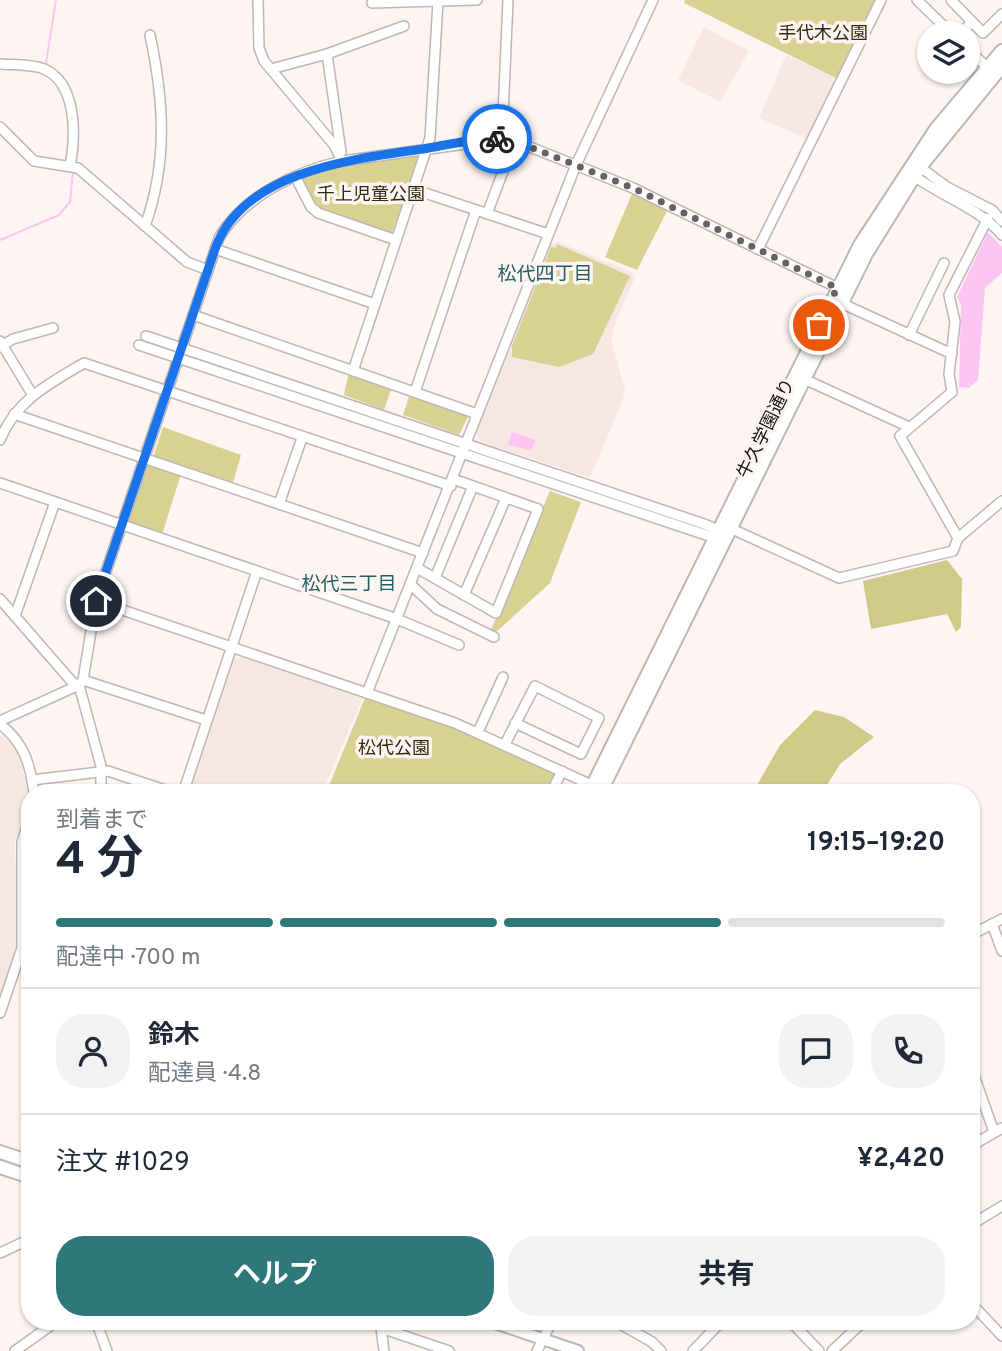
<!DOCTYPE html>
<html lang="ja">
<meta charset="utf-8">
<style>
:root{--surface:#fff;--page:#f2f2f3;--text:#1f2937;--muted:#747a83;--line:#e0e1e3;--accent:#2e787b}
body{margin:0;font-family:Overpass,"Noto Sans JP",sans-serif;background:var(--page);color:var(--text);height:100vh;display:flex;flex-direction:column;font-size:26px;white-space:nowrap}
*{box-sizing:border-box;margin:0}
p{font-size:23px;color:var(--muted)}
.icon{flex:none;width:38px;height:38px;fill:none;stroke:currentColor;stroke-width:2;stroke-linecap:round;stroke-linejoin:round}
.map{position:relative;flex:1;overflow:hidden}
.sheet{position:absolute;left:21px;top:784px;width:959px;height:546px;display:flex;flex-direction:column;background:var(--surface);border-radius:28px;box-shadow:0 2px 5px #0004}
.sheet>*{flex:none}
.buttons{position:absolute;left:917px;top:21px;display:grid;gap:14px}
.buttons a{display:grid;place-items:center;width:63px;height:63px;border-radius:50%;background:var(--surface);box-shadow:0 2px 5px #0004;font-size:35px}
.pin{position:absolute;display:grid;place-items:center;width:60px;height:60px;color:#fff;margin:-30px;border:4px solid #fff;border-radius:50%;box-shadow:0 2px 7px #0007}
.courier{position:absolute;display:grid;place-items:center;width:70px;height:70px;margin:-35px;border:5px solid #1a73e8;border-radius:50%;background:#fff;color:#222;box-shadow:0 2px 9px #0007}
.overview em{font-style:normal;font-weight:700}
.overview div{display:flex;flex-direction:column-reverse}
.overview{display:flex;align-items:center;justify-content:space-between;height:119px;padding:0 35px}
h1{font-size:46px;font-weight:700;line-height:52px}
.bar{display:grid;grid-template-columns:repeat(4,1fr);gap:10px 7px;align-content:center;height:84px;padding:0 35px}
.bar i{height:9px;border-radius:5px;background:var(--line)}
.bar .current{background:var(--accent)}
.bar p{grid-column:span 4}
.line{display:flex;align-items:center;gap:18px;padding:0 35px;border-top:2px solid var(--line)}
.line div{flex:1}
.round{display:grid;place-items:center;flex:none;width:74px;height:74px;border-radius:28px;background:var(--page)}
.cta{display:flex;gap:14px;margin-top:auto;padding:14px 35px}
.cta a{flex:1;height:80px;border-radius:28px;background:var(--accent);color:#fff;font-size:28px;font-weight:700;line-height:80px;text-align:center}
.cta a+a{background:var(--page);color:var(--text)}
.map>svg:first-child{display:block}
</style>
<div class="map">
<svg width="1002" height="1351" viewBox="0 0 1002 1351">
<rect width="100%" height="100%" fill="#fef5f3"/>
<g fill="#f7e7e2">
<polygon points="704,27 749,51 720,102 678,80"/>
<polygon points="786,55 840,80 811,141 759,118"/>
<polygon points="556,241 633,273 635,277 613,329 612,342 625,390 622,403 590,478 479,441 476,431 550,243 554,245"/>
<polygon points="241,657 363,697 322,793 188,793 233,661"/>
<polygon points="0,734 18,748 29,796 15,843 18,945 0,998"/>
</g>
<g fill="#d8d191">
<polygon points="685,0 877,0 840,80 684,3"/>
<polygon points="421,156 391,235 318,211 301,179 327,168"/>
<polygon points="632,194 667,211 637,270 605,257"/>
<polygon points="557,244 630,276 593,354 559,367 512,357 512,346 551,247 556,248"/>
<polygon points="349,372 392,387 384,410 344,395"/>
<polygon points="410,393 470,413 459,435 403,415"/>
<polygon points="163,427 241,455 232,486 153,458"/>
<polygon points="149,463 181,474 162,535 128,521"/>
<polygon points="550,491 581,502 550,583 494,634 490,632"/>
<polygon points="367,693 455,723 562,771 551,793 326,793"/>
</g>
<g fill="#d1c988">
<polygon points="947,560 962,579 961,627 956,632 947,614 871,629 863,581"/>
<polygon points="815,710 844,717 874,737 840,764 822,793 766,793 756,787 780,745"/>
</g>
<g fill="#fcc5f2">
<polygon points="988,232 1002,247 1002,273 985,288 978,380 969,388 959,387 961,305 957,297"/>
<polygon points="512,432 535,440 531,451 508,444"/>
</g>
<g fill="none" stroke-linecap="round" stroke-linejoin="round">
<g stroke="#fcc5f2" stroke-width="2">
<polyline points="52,70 46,63 56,0"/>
<polyline points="71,93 76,107 76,118"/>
<polyline points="0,240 59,215 70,202 73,171"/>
</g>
<defs>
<g id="minor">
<polyline points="258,0 259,48 264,61 334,145 342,161"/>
<polyline points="917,0 951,33"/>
<polyline points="951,0 983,33 1002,14"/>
<polyline points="372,3 438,1"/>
<polyline points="961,33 972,22"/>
<polyline points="968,49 992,72"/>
<polyline points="327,54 404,26"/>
<path d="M0,64C13,65 32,64 44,69C77,83 76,136 70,165"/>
<polyline points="271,69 327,54 341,152"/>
<polyline points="0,127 34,161 78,168 187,262 208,270"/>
<polyline points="502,139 508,0"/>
<polyline points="920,167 947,187 992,210 1002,221"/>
<path d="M914,176C943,197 979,208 1002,235"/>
<polyline points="296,178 311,207 318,213 396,240"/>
<polyline points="413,189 548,234"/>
<polyline points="487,214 514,142"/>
<path d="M145,226C168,162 164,101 150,35"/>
<polyline points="215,249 375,304"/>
<polyline points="758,249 881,0"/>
<polyline points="841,303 952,354"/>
<polyline points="193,315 477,414"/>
<polyline points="909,335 944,263"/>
<polyline points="146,336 704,524 718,530 721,536"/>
<polyline points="0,341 32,394"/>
<polyline points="139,345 718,539"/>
<polyline points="0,347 13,339 53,328"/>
<polyline points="353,371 430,138 438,1 477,0"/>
<polyline points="804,379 909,427"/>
<polyline points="415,392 476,210"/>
<polyline points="14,414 423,553"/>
<path d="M0,440C16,400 49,384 84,363L451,486"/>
<polyline points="0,483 397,619 459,645"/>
<polyline points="279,504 302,438"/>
<polyline points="730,528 839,578 953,551 958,538 1002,501"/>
<polyline points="958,538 900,436 952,392 949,374 955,322 949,295 988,218"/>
<polyline points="417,568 496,613 538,509 453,479"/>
<polyline points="435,578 473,486"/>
<polyline points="410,584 437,609 494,637"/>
<polyline points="464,595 506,498"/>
<polyline points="0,599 73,683 79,685 101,766 101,793"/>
<polyline points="96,601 455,723 596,787"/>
<polyline points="15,616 55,502"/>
<polyline points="83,680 206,720"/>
<polyline points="367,693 576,165 653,0"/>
<path d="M0,721L79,685L83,680L96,601L219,238C243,197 296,171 342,161L502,139L525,145L633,188L842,290"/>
<path d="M0,724C24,743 30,763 34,793"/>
<polyline points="478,732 503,677"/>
<polyline points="505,744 535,686 599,718 581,754 515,723"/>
<polyline points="32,780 108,771 174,793"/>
<polyline points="183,793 257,571"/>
<polyline points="551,793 562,771"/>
<polyline points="992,924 1002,951"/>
<polyline points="971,935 1002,919"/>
<polyline points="0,1013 22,948 22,842 30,817"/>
<polyline points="971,1067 994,1132"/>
<polyline points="971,1146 1002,1128"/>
<polyline points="971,1225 1002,1206"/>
<polyline points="0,1253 30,1239"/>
<polyline points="971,1303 1002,1336"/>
<polyline points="96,1321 107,1351"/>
<polyline points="615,1321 652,1342 661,1351"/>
<polyline points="790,1321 819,1351"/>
<polyline points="381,1328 449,1351"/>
<polyline points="15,1351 57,1321"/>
<polyline points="384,1351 381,1328 384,1321"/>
<polyline points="537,1351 552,1321"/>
<polyline points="693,1351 722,1321"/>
<polyline points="832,1351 864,1321"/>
</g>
<polyline id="major" points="489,1321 578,1351"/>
<g id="highway">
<polyline points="589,793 860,245 936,129 1002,51"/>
<polyline points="600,793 866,254 920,167 1002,66"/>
<polyline points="0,1152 30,1162"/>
<polyline points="0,1167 30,1177"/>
</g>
</defs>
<use href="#minor" stroke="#beb6b3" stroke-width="12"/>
<use href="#major" stroke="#beb6b3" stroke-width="14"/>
<use href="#highway" stroke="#beb6b3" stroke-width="16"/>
<use href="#minor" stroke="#fff" stroke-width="9"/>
<use href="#major" stroke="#fff" stroke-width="10"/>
<use href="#highway" stroke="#fff" stroke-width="12"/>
</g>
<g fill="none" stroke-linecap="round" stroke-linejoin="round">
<polyline stroke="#676261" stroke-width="7" stroke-dasharray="0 12.6" points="497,139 525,145 633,188 837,288 819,325"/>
<path stroke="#1a73e8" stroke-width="9" d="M96,601L215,249C243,171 352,159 423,149C447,145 473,138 497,139"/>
</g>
<g text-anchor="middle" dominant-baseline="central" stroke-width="7" stroke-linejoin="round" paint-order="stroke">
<g font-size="18" fill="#2e2b0d" stroke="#fef5f3">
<text x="823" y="34">手代木公園</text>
<text x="371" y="195">千上児童公園</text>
<text x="394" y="749">松代公園</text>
</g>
<g font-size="18" fill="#161313" stroke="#fef5f3">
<text transform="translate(767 429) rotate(-64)">牛久学園通り</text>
</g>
<g font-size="19" fill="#245e61" stroke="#fef5f3">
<text x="545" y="275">松代四丁目</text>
<text x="349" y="585">松代三丁目</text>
</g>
</g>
</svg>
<div class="buttons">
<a><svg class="icon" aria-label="layers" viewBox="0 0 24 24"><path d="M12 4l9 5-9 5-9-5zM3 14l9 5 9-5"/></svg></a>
</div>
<div class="pin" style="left:819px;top:325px;background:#ea580c"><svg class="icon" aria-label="bag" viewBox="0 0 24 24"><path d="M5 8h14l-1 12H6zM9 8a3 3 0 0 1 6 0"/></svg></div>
<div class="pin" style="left:96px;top:601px;background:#1f2937"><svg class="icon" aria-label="home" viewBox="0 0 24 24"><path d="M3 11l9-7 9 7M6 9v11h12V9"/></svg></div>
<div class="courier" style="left:497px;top:139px"><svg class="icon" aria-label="bike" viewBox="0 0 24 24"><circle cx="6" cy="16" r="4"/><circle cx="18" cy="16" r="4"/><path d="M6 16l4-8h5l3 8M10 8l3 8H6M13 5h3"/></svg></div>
<section class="sheet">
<div class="overview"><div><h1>4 分</h1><p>到着まで</p></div><em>19:15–19:20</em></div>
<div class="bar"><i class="current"></i><i class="current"></i><i class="current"></i><i></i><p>配達中 · 700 m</p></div>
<div class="line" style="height:126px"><a class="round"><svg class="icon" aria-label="person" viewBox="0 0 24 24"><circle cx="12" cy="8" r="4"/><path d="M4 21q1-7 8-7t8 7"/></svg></a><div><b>鈴木</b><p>配達員 · 4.8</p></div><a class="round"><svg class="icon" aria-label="chat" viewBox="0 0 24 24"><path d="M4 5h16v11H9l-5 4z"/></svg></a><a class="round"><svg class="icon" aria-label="phone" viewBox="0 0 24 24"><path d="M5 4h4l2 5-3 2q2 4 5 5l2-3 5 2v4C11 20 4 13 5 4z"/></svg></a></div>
<div class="line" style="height:91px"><div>注文 #1029</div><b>¥2,420</b></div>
<div class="cta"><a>ヘルプ</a><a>共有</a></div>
</section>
</div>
